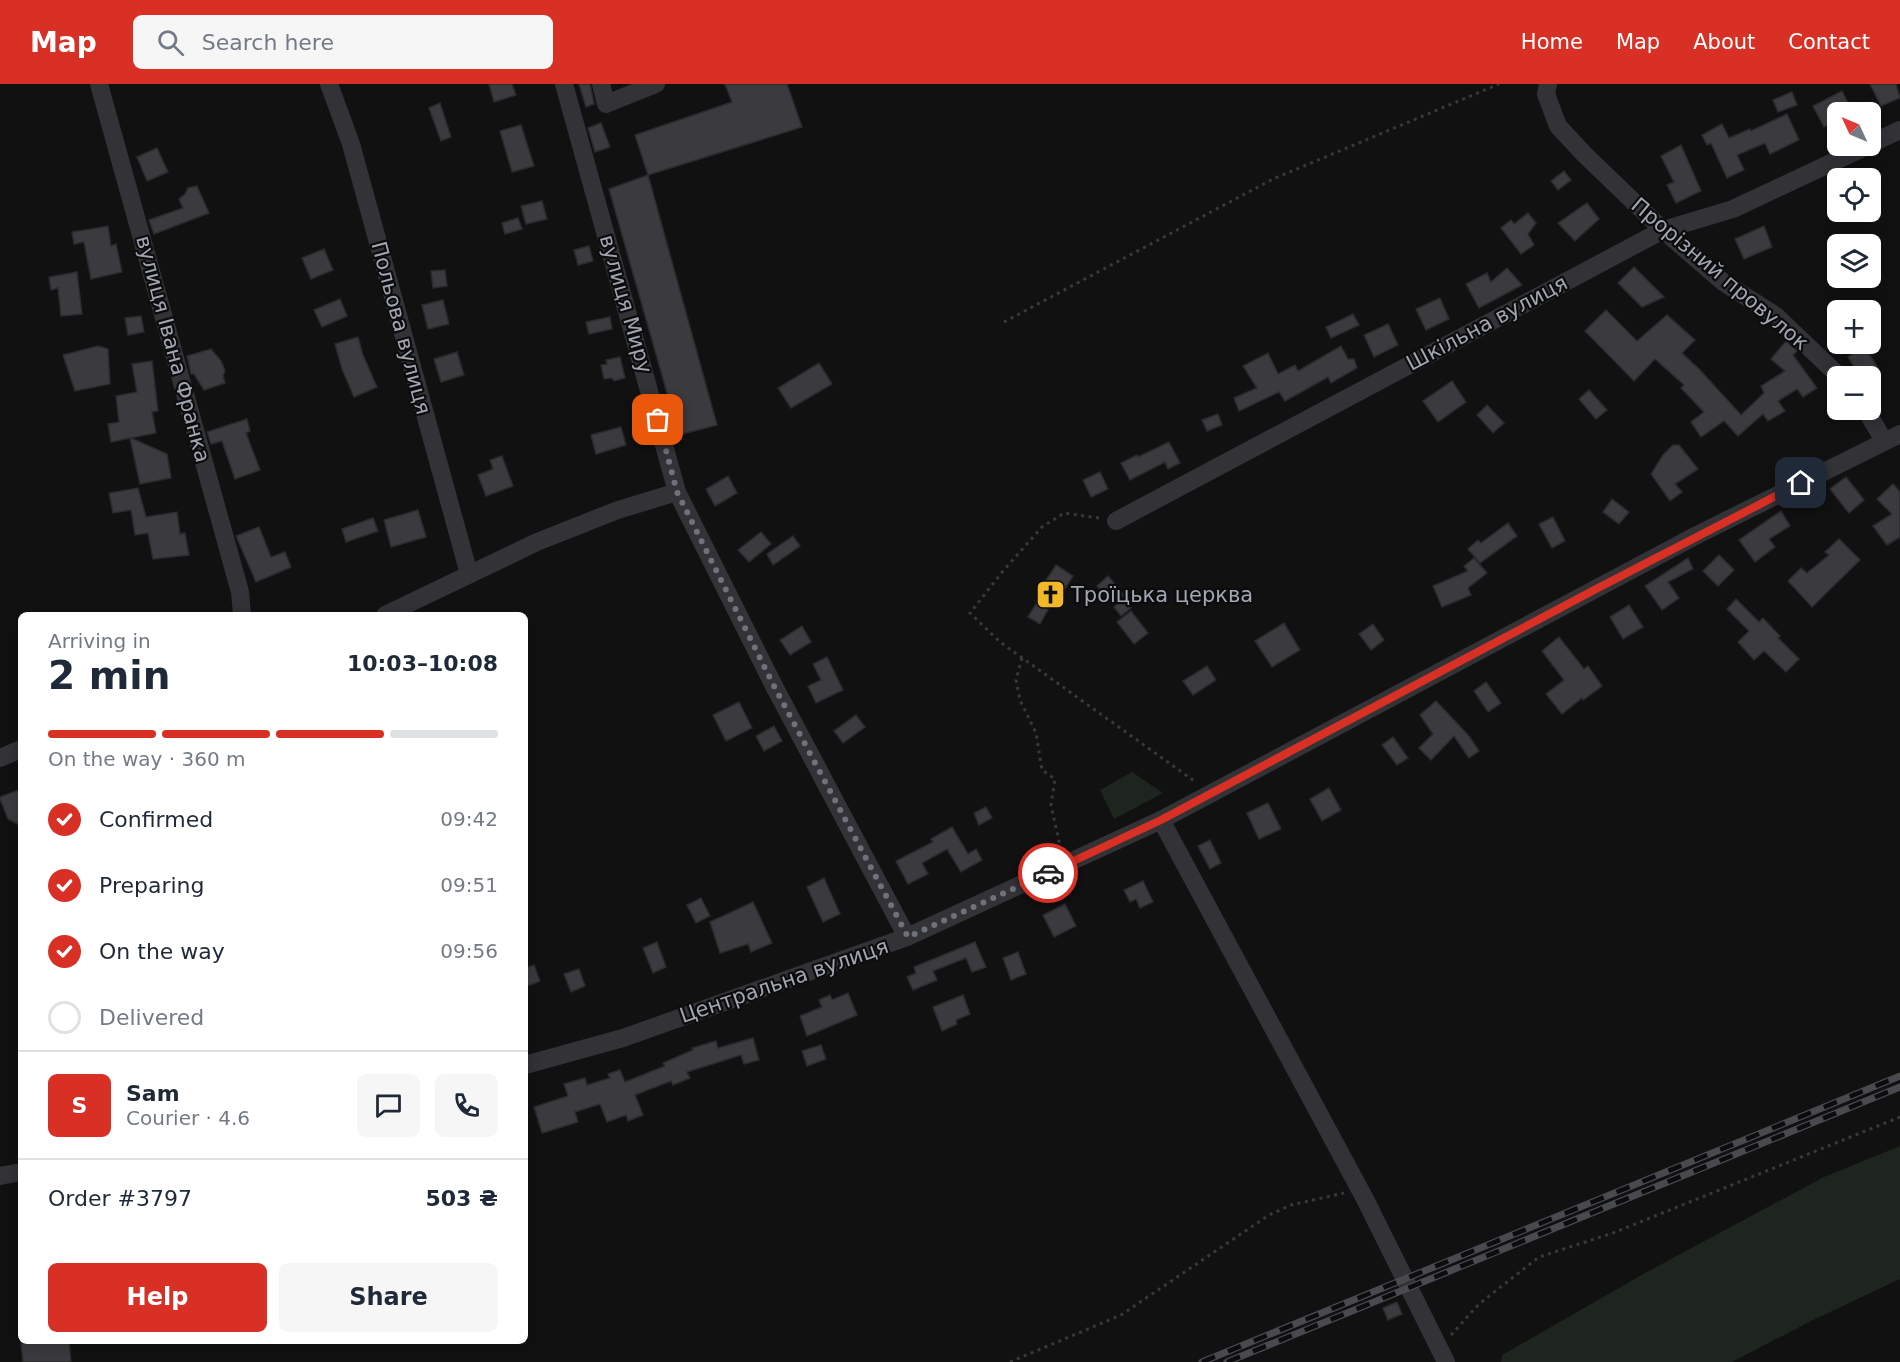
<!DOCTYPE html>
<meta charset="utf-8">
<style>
:root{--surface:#fff;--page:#f6f6f7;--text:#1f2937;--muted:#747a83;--line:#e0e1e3;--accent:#d93025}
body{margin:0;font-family:"DejaVu Sans",sans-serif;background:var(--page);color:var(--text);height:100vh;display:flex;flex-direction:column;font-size:22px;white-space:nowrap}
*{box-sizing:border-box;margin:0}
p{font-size:20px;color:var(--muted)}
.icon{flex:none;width:33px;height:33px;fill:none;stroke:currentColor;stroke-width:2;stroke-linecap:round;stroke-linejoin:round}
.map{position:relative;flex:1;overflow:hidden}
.side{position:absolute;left:18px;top:528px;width:510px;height:732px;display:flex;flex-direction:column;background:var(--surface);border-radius:9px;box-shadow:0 3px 15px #0003}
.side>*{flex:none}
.needle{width:39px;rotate:314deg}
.fabs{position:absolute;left:1827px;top:18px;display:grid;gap:12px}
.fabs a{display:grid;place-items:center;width:54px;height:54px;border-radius:9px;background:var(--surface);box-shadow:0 3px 15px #0003;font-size:30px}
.pin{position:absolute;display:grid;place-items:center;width:51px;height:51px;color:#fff;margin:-26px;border-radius:12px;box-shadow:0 3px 9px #0006}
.courier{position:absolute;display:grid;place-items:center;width:60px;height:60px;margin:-30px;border:4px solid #d93025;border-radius:50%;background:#fff;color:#222;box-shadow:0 2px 8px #0007}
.summary em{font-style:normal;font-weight:800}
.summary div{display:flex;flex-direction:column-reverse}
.summary{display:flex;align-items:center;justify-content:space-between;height:102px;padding:0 30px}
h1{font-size:39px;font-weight:800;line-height:45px}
.bar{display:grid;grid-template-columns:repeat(4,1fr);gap:9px 6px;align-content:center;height:72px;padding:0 30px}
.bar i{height:8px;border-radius:4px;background:var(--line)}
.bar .selected{background:var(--accent)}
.bar p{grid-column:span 4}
.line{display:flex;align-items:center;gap:15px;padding:0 30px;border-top:2px solid var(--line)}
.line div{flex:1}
.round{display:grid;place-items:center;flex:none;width:63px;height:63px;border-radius:9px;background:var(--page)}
ol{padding:0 30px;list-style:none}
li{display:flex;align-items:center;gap:18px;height:66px}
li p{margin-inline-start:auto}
li .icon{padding:6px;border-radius:50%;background:var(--accent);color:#fff;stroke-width:4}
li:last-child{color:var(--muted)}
li i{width:33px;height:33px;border:3px solid var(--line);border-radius:50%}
.cta{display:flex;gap:12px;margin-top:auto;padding:12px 30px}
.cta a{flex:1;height:69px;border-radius:9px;background:var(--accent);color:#fff;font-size:24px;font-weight:800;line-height:69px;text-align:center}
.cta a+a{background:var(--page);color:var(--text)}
header{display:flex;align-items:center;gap:36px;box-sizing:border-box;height:84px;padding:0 30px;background:var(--accent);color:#fff}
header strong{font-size:28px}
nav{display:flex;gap:33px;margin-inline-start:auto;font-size:21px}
.search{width:420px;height:54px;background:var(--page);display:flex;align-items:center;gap:15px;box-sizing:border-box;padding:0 21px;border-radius:9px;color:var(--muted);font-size:22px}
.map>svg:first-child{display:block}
</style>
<header>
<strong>Map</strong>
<div class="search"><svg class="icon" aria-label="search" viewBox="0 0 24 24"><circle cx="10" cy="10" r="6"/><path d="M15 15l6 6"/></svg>Search here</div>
<nav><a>Home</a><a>Map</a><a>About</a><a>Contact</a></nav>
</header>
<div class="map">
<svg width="1900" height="1278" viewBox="0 0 1900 1278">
<rect width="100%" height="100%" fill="#111112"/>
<g fill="#1d251e">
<polygon points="1132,688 1163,709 1114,735 1100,706"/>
<polygon points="1900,1062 1900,1195 1811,1237 1732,1278 1501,1278 1502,1271 1645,1189 1824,1093"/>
</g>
<g fill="#3b3b3f" stroke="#2b2b2e" stroke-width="1.5">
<polygon points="489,0 512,0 516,11 494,18"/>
<polygon points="579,0 590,0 594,20 586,23"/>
<polygon points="725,0 787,0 802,43 648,91 635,51 732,18"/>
<polygon points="1870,0 1896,0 1900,14 1881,22"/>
<polygon points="1842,7 1853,28 1838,28 1838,36 1824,43 1813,22"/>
<polygon points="1792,8 1797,21 1778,28 1773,16"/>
<polygon points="440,19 451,53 441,57 429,24"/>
<polygon points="1787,30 1799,56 1770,70 1765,59 1737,71 1744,86 1727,94 1711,59 1707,61 1702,51 1722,40 1729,54 1750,45 1751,47"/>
<polygon points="601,39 610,63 595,68 588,44"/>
<polygon points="521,41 534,82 512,88 500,47"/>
<polygon points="1681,61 1701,107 1676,119 1667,101 1674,98 1661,72"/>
<polygon points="157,64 168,88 147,97 137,73"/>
<polygon points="1564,87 1571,96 1558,106 1551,97"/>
<polygon points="648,91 717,341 679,351 609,105"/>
<polygon points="197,102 209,129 154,150 149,136 183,124 179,115 185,110 188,104"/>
<polygon points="542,117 547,135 526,140 521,122"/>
<polygon points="1587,119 1599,135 1575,157 1558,139"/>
<polygon points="1528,129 1536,139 1528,150 1534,161 1521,170 1501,144 1511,136 1514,140"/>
<polygon points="518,134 522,145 505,150 502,139"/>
<polygon points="108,142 111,162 116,160 122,188 91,195 84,158 74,160 72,148"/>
<polygon points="1764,142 1772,163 1744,175 1735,155"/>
<polygon points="589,162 593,177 578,181 574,166"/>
<polygon points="324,165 333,186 311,195 302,174"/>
<polygon points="1634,183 1664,213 1642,223 1618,199"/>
<polygon points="1507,184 1522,201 1479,224 1466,200 1487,189 1491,198"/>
<polygon points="445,186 447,202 433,204 431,187"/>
<polygon points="77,188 82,230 61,232 58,204 51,206 49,193"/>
<polygon points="1440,214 1449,235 1426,246 1416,225"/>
<polygon points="340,215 347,232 322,243 314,226"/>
<polygon points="443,216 449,240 428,245 422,221"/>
<polygon points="1606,226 1637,257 1667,231 1695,256 1682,269 1700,286 1741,331 1764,309 1761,302 1785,287 1771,275 1786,257 1797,267 1793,271 1817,304 1803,313 1797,305 1778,317 1785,327 1768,337 1763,330 1738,352 1724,337 1701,353 1691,338 1704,328 1681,304 1684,301 1655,275 1634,297 1585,247"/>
<polygon points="1353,230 1359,241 1331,254 1326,243"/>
<polygon points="141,232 144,248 128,251 125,234"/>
<polygon points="610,233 612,245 589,250 586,238"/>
<polygon points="1388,240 1398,261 1374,273 1364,251"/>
<polygon points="358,253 363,271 377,303 354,313 342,285 335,260"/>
<polygon points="98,262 108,265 110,300 75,307 63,271"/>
<polygon points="1341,262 1348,275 1354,275 1357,284 1331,299 1328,293 1285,317 1279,308 1239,327 1234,314 1257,304 1243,282 1268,269 1278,290 1295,281 1298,287"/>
<polygon points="1864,262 1878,284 1864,292 1860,292 1848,273"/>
<polygon points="211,265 221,277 225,287 223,291 225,299 204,306 194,290 191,290 187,272"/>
<polygon points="457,268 464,291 441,298 434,275"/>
<polygon points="620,273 625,294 614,297 612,294 604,295 601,281 607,280 606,276"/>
<polygon points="152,277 158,327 152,328 156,349 131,354 167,370 171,394 140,400 130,354 111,358 108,340 119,338 116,312 137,308 132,280"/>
<polygon points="819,279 832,300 791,324 778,304"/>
<polygon points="1452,297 1466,318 1438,338 1423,317"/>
<polygon points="1589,306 1607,326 1596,335 1579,315"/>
<polygon points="1487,321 1504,339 1493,349 1477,331"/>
<polygon points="1218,330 1222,341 1207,347 1202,336"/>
<polygon points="247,335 250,347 246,349 260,386 235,395 222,357 211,360 207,348"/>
<polygon points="621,343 626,361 596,370 591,351"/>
<polygon points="1169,358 1180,379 1168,385 1165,378 1130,396 1121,379 1137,371 1138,373"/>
<polygon points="1673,361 1679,361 1698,385 1675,400 1682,408 1670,417 1651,390 1663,371"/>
<polygon points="502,372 513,402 486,412 478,391 493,385 490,376"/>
<polygon points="1100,388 1108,405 1091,413 1083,396"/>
<polygon points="728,392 737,409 715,422 706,405"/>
<polygon points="1846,393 1864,416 1849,429 1830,405"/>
<polygon points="1893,400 1900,408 1900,453 1887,461 1873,442 1892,430 1877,415"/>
<polygon points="138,404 146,433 177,428 180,450 185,449 189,471 153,475 148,449 135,451 131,426 113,429 109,409"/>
<polygon points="1612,415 1629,428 1619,440 1603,428"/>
<polygon points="418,426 426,453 391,463 384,436"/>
<polygon points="1781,427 1790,442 1769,455 1775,463 1755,478 1739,456"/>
<polygon points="1553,433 1565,457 1552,464 1539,440"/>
<polygon points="373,434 378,447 346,458 342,445"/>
<polygon points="1508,439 1517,452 1480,479 1468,465 1478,456 1481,459"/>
<polygon points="259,443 271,473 285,468 291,483 256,498 236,452"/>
<polygon points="761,448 771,460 749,478 738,466"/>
<polygon points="793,452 800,462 773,481 767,470"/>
<polygon points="1839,455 1860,476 1812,523 1788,497 1801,484 1807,489 1829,471 1825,468"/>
<polygon points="1719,471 1734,486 1718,502 1703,487"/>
<polygon points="1474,474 1487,489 1468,504 1471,511 1442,523 1433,502 1468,487 1464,482"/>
<polygon points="1688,474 1693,485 1668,498 1679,514 1662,526 1645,502"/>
<polygon points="1056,481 1073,492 1056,519 1051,520 1040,540 1028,533 1041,512 1037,510"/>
<polygon points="1108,492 1124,511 1113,520 1097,502"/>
<polygon points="1123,515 1131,524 1121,532 1114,523"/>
<polygon points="1736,515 1759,538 1763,534 1780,552 1778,554 1799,575 1786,588 1764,567 1754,576 1738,558 1749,547 1727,525"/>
<polygon points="1629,521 1643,543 1623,555 1610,533"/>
<polygon points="1131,527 1148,549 1134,560 1117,538"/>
<polygon points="1284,539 1300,566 1272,583 1255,557"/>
<polygon points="1373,540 1384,556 1371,566 1359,550"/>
<polygon points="802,542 811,558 790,571 780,556"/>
<polygon points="1559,553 1584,585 1588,582 1602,602 1583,616 1582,614 1562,630 1546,610 1564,596 1542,567"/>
<polygon points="827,573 843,606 816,619 808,602 821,596 813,580"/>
<polygon points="1207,582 1216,596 1193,611 1183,597"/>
<polygon points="1486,598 1501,619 1488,628 1474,607"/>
<polygon points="1436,617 1469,652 1479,667 1469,674 1454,652 1431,676 1419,664 1433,650 1420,631"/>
<polygon points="739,618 752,644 726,657 713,631"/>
<polygon points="856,631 865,643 843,659 834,647"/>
<polygon points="774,642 782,657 764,667 756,652"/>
<polygon points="1393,653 1408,674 1397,681 1382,661"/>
<polygon points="1329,704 1341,726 1322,737 1310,715"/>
<polygon points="21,705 21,742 8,735 0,715 0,713"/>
<polygon points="1268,719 1281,745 1259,755 1247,729"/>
<polygon points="986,723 992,734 979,741 974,729"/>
<polygon points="952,743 968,770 976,765 982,776 961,788 947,765 922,779 928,790 908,800 896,777 933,758 931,755"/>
<polygon points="1210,756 1221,779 1210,785 1198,762"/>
<polygon points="824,794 840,830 823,838 807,803"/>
<polygon points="1143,797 1153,818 1140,824 1136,815 1130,818 1124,806"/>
<polygon points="701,814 710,832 696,839 687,821"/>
<polygon points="753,818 772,859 751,868 748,860 720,869 710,838"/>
<polygon points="1065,820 1076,842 1054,853 1043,831"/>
<polygon points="657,858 666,883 653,889 643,864"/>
<polygon points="975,858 986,883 972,888 966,874 933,887 937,896 913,906 907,893 916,889 914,883"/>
<polygon points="1018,868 1026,890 1011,896 1003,874"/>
<polygon points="534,881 540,897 525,903 525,884"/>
<polygon points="579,885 585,902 571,908 564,890"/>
<polygon points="848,909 857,931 807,952 800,932 822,923 819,916 830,911 832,916"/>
<polygon points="963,911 970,930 956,936 957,940 942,947 933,923"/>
<polygon points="753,954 759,976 744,980 741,971 687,988 690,994 673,1001 671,997 635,1011 643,1031 628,1037 626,1031 607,1038 600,1020 575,1028 578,1038 542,1049 534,1023 568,1012 564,1000 585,994 587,1001 610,994 608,990 620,986 625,998 665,982 663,979 693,966 692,964 716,957 718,964"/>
<polygon points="821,961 826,975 807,982 802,967"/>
<polygon points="1397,1218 1402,1230 1388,1236 1383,1224"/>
<polygon points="40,1257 69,1257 71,1278 23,1278 21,1259"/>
</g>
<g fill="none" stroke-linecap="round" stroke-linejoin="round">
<g stroke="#38393e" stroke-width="3" stroke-dasharray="3 4.5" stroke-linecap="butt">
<polyline points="1004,238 1273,95 1499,0"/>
<polyline points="1099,434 1064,429 1042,443 1003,487 970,529 1000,558 1197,699"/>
<polyline points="1022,574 1016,596 1020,616 1036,649 1042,686 1055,695 1051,721 1061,766"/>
<polyline points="1451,1251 1479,1220 1539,1173 1613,1149 1900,1033"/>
<polyline points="1010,1278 1121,1231 1269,1131 1291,1121 1344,1109"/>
</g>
<g stroke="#323237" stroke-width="18">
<polyline points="99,0 240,508 242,531"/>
<polyline points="329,0 351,60 469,490"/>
<polyline points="564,0 677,408 774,602 907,853"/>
<polyline points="601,0 606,20 656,0"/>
<polyline points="1548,0 1546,10 1558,42 1585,71 1663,146 1723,198 1776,232 1839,292"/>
<polyline points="1870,60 1900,46"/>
<polyline points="1866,326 1884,357"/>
<polyline points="1116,437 1663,146 1733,125 1867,62"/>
<polyline points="385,531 537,458 618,426 677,408"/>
<polyline points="0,674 21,665"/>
<polyline points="1161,736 1365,1115 1446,1278"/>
<polyline points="525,981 623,954 907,853 1161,736 1697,451 1900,350"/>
<polyline points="0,1092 21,1088"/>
</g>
<defs>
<g id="rail">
<polyline points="1202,1278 1900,992"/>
<polyline points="1227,1278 1900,1003"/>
</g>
</defs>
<use href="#rail" stroke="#494a50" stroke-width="7"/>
<use href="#rail" stroke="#0c0c0d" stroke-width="4.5" stroke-dasharray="14" stroke-linecap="butt"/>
</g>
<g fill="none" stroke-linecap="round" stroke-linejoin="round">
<polyline stroke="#6f727b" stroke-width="6" stroke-dasharray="0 10.8" points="658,336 677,408 774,602 908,853 1048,789"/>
<polyline stroke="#d93025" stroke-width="8" points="1048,789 1161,736 1596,505 1801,399"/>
</g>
<defs>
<symbol id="church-square" viewBox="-11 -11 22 22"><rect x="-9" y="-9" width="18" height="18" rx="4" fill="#f3b828" stroke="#0c0c0d"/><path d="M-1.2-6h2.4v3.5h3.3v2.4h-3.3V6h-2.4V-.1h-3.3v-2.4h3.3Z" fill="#111"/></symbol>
</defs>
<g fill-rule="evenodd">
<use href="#church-square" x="1034" y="494" width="33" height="33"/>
</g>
<g text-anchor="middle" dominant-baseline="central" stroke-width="4.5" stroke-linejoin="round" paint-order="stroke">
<g font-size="21" fill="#a2a6b3" stroke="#0c0c0d">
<text transform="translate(1720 190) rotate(40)">Прорізний провулок</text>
<text transform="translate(626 220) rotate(74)">вулиця Миру</text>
<text transform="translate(1487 239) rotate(-28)">Шкільна вулиця</text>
<text transform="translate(401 244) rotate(75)">Польова вулиця</text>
<text transform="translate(173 265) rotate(75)">вулиця Івана Франка</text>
<text transform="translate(784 897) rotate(-19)">Центральна вулиця</text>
</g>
<g font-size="21" fill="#a2a6b3" stroke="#0c0c0d" text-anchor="start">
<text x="1071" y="511">Троїцька церква</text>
</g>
</g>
</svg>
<div class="fabs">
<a><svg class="needle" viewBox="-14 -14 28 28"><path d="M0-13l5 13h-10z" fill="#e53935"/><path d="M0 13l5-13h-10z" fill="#747a83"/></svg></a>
<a><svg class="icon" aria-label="locate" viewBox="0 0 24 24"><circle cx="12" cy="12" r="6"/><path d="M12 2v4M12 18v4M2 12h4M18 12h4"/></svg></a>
<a><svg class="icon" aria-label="layers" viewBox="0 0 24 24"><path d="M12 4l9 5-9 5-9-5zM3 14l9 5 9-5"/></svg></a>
<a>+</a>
<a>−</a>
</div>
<div class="pin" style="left:658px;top:336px;background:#ea580c"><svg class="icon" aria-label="bag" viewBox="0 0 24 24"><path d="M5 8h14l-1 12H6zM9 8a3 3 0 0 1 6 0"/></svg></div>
<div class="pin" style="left:1801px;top:399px;background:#1f2937"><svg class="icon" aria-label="home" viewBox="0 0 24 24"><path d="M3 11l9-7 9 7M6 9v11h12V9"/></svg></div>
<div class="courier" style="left:1048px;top:789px"><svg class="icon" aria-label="car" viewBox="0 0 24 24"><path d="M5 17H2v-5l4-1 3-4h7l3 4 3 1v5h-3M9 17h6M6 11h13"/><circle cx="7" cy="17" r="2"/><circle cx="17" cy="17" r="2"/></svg></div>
<section class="side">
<div class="summary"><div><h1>2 min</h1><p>Arriving in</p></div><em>10:03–10:08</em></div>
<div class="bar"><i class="selected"></i><i class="selected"></i><i class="selected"></i><i></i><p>On the way · 360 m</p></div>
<ol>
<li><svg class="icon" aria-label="check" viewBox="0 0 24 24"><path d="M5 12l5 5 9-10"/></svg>Confirmed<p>09:42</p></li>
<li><svg class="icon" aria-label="check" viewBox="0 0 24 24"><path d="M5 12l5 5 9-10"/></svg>Preparing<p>09:51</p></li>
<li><svg class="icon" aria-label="check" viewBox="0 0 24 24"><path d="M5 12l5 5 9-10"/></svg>On the way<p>09:56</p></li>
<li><i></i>Delivered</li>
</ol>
<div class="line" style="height:108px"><b class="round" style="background:var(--accent);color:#fff">S</b><div><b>Sam</b><p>Courier · 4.6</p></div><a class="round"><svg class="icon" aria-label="chat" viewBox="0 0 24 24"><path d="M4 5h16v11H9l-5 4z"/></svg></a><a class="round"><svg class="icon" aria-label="phone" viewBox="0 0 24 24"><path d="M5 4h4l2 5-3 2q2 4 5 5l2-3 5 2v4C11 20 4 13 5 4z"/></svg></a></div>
<div class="line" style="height:78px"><div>Order #3797</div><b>503 ₴</b></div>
<div class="cta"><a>Help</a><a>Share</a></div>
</section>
</div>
